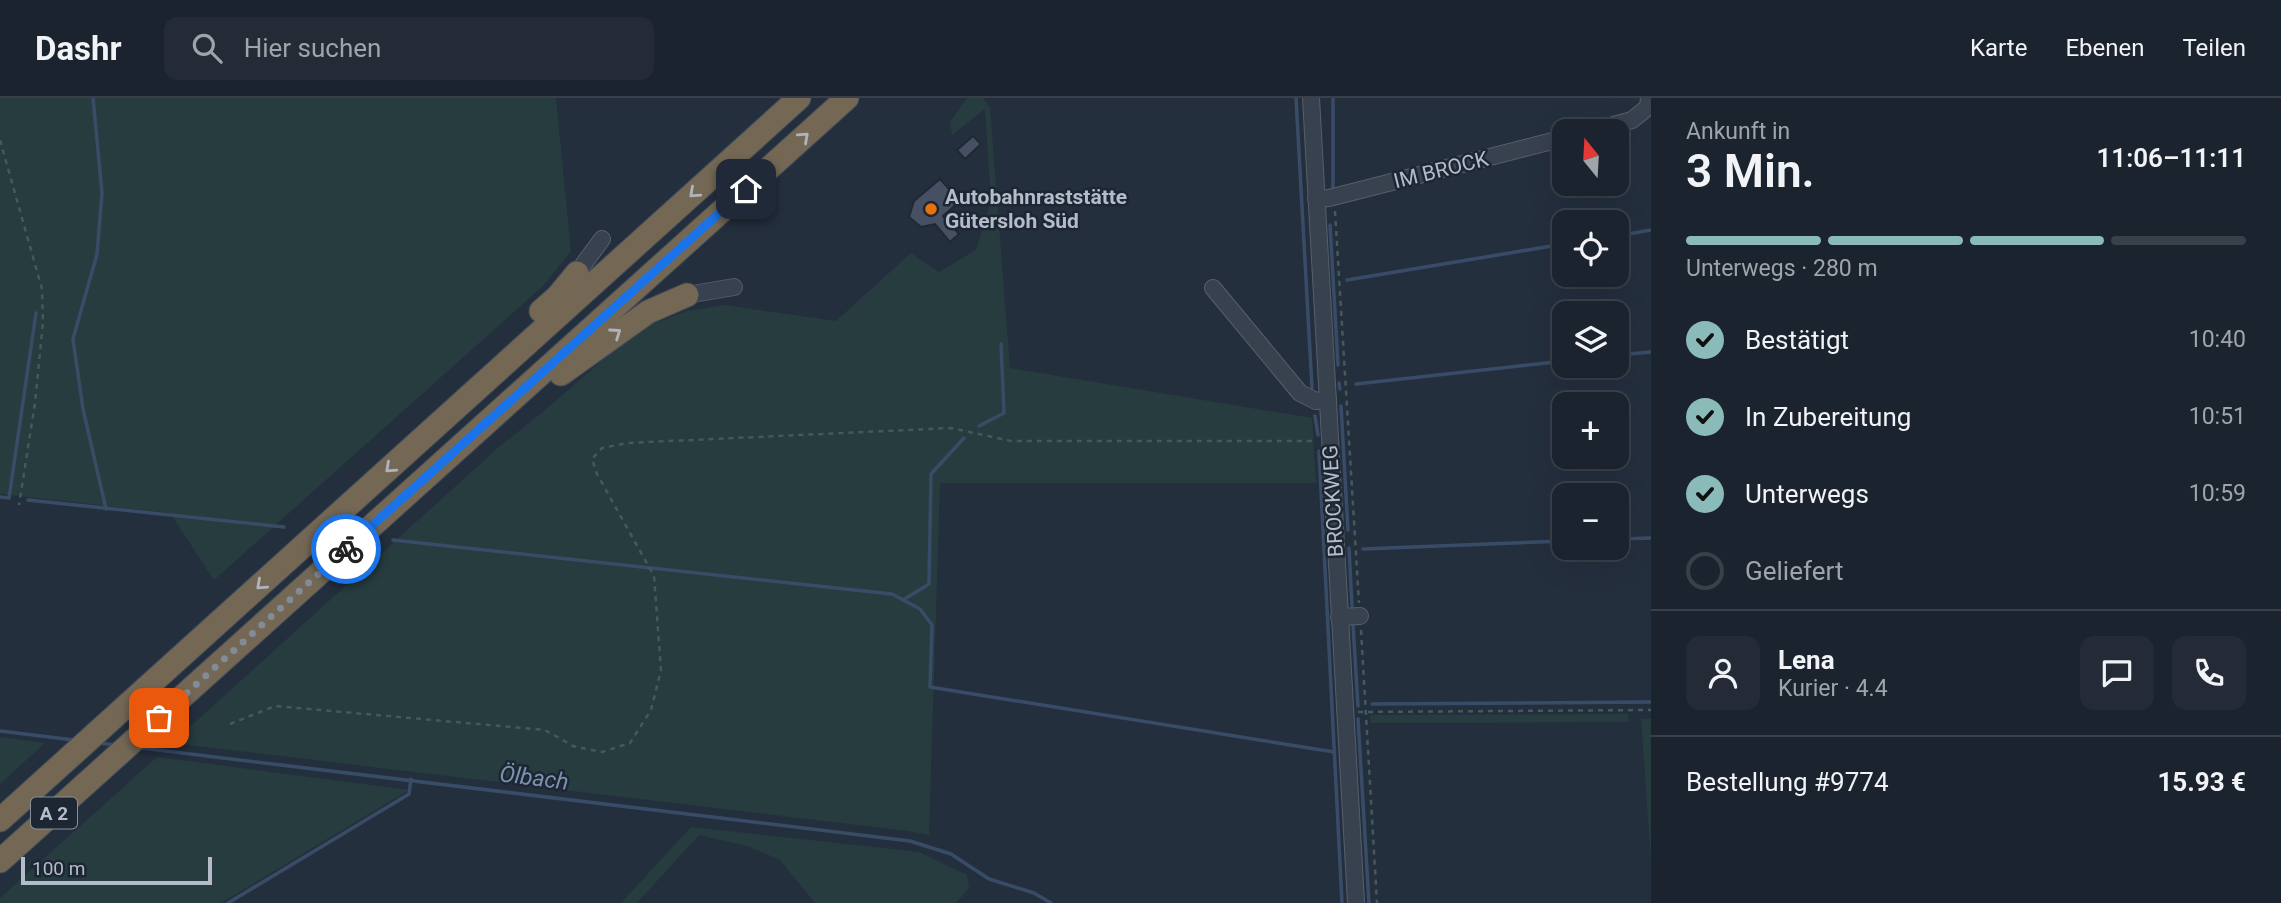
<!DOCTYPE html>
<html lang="de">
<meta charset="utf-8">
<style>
:root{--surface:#1b232e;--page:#242b36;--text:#f1f3f6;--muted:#a0a4aa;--line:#39404a;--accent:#8bbbb9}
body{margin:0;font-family:Roboto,sans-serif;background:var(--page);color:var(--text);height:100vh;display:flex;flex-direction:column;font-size:26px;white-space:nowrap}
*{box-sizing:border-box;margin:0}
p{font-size:23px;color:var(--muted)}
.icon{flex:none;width:38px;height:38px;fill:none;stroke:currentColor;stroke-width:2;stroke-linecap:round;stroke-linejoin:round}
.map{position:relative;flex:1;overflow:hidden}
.details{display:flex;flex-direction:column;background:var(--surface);width:630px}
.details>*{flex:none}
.needle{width:46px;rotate:342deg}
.tools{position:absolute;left:1552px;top:21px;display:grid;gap:14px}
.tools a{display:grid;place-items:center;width:77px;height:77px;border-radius:14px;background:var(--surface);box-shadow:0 7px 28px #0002,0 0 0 2px var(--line);font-size:35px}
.scale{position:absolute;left:21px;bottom:18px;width:191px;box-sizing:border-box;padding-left:7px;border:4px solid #b4bcc9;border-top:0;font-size:19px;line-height:24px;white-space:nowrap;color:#b4bcc9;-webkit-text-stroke:5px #1d2633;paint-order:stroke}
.pin{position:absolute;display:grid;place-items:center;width:60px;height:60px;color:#fff;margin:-30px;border-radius:14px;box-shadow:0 4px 10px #0006}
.courier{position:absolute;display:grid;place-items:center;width:70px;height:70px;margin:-35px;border:5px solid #1a73e8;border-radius:50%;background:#fff;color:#222;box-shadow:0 2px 9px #0007}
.overview em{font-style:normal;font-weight:600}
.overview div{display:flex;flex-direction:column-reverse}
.overview{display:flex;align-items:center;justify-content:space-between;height:119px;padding:0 35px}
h1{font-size:46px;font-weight:600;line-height:52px}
.bar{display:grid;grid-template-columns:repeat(4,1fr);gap:10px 7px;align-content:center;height:84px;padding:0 35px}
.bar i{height:9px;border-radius:5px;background:var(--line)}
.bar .on{background:var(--accent)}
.bar p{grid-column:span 4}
.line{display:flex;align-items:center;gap:18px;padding:0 35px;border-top:2px solid var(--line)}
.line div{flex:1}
.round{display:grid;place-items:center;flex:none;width:74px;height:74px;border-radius:14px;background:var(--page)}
ol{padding:0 35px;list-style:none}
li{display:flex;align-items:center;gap:21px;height:77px}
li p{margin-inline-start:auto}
li .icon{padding:7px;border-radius:50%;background:var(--accent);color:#111;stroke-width:4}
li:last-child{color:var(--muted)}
li i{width:38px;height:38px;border:4px solid var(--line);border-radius:50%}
header{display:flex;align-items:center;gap:42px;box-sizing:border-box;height:98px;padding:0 35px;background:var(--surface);border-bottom:2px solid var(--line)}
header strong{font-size:33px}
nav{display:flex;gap:38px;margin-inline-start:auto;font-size:24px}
.search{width:490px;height:63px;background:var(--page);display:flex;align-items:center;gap:18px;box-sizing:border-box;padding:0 24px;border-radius:14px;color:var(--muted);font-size:26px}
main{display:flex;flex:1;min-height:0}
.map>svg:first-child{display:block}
</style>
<header>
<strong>Dashr</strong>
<div class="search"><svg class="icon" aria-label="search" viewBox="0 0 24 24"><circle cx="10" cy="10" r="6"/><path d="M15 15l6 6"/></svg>Hier suchen</div>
<nav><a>Karte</a><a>Ebenen</a><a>Teilen</a></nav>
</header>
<main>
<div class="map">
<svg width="1651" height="805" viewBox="0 0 1651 805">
<rect width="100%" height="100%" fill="#242f3e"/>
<g fill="#263c3f">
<polygon points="0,0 556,0 571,153 543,188 214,482 170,415 0,396"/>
<polygon points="967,0 983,0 990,10 1010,270 1312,320 1316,385 940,385 929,737 908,733 172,645 500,348 544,313 627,241 650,227 687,213 724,207 836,223 911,155 939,174 976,152 991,102 985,11 952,37 950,24"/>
<polygon points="1628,616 1628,624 1371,625 1370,617"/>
<polygon points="1641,621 1651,621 1651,761"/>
<polygon points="0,639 45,645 0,686"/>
<polygon points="157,659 409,692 221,805 0,805 0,800"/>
<polygon points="691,729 919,754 967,777 969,790 956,805 815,805 780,762 747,748 699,737 637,805 621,805"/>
</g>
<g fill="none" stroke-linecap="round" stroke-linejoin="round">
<g stroke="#394c67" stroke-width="3.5">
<polyline points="93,0 102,95 97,156 73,241 83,311 106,411"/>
<polyline points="1296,0 1312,290"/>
<polyline points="1333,0 1333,90"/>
<polyline points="1330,127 1338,267"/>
<polyline points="1617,138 1651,132"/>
<polyline points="1347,182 1564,146"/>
<polyline points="1617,257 1651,254"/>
<polyline points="1339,285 1340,291"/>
<polyline points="1356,286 1564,263"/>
<polyline points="1341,308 1348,432"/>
<polyline points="1315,318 1318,337"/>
<polyline points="979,328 1004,315 1001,246"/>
<polyline points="1319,353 1342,805"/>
<polyline points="0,399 9,400"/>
<polyline points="9,400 36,215"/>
<polyline points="28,402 284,429"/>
<polyline points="1617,441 1651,440"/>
<polyline points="393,442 892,496 920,511 932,527 930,589 1334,654"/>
<polyline points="1349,450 1352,508"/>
<polyline points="1363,451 1564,443"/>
<polyline points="903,502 929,486 931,376 964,340"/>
<polyline points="1353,527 1358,608"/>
<polyline points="1372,606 1651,604"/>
<polyline points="1358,621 1369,805"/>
<polyline points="0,633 74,642"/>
<polyline points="99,645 116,647"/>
<polyline points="141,650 910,743 951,756 989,781 1034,795 1051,805"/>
<polyline points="228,805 409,696 411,681"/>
</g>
</g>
<g fill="#455162" stroke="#1f2835" stroke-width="2">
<polygon points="973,38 981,46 965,61 957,52"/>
<polygon points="940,81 960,103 943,118 959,136 950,144 935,126 921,129 909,119 914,103"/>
</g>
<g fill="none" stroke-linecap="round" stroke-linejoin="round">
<defs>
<g id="minor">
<polyline points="1311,0 1356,805"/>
<polyline points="1592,33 1632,22 1648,9 1649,0"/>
<polyline points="1316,101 1329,100 1564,40"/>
<polyline points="577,175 602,141"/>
<polyline points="1213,190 1300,295 1316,303 1328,302"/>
<polyline points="687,197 734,189"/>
<polyline points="1339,519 1360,518"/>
</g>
<g id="highway">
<polyline points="541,213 558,198 577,175"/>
<polyline points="561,276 648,214 687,197"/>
<polyline points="0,722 799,0"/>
<polyline points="0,763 847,0"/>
</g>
</defs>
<use href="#minor" stroke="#565f6c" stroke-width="18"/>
<use href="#highway" stroke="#434c59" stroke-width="25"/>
<g stroke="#44595c" stroke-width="2.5" stroke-dasharray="5 5" stroke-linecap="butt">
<polyline points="0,42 42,191 43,224 35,305 19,407"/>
<polyline points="1335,113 1359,505"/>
<polyline points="1361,532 1377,805"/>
<polyline points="1358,614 1651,612"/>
<polyline points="230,626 275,608 545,632 573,648 602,654 630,645 651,612 661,572 654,478 597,376 592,361 602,350 627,345 951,330 1011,343 1316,343"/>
</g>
<use href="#minor" stroke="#38414e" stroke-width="16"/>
<use href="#highway" stroke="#746855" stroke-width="23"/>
</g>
<defs><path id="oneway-chevron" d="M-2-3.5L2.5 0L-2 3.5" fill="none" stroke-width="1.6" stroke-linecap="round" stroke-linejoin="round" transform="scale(1.75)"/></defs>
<g stroke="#aeb4bd">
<use href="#oneway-chevron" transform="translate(804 39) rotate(-42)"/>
<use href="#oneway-chevron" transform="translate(694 95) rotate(138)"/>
<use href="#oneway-chevron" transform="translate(616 235) rotate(-35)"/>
<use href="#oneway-chevron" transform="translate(390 370) rotate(138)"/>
<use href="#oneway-chevron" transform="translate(261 487) rotate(138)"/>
</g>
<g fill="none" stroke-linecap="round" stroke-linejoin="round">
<polyline stroke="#828b98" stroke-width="7" stroke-dasharray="0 12.6" points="159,620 346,451"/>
<polyline stroke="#1a73e8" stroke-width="9" points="346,451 746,91"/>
</g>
<circle fill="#e8710a" stroke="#1d2633" stroke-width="2.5" cx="931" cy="111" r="7"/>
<g text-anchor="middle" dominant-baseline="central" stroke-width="5" stroke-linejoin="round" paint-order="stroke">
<rect fill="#1d2633" stroke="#878f9c" stroke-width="2" x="31" y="699.5" width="46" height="31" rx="5"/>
<g font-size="19" font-weight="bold" fill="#b4bcc9">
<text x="54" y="715">A 2</text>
</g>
<g font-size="21" fill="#b4bcc9" stroke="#1d2633">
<text transform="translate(1441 72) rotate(-14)">IM BROCK</text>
<text transform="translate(1333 403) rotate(-93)">BROCKWEG</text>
</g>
<g font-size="21" font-weight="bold" fill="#b4bcc9" stroke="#1d2633" text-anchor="start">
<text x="945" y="99">Autobahnraststätte<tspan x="945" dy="24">Gütersloh Süd</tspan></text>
</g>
<g font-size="23" font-style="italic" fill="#7c92b1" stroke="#1d2633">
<text transform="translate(534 680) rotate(7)">Ölbach</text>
</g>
</g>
</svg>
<div class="tools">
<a><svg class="needle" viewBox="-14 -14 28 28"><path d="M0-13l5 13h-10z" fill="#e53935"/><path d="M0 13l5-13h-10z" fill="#a0a4aa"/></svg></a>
<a><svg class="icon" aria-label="locate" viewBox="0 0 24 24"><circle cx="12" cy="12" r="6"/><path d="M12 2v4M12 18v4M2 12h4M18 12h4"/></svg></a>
<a><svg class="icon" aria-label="layers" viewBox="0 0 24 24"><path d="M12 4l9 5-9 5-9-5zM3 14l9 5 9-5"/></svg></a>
<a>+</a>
<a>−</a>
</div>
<div class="scale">100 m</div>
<div class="pin" style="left:159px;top:620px;background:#ea580c"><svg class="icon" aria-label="bag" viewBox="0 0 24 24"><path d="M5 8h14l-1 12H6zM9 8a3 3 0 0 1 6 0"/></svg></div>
<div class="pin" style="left:746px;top:91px;background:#1f2937"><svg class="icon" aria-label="home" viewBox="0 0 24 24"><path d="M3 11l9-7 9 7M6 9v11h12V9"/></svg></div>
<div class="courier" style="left:346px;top:451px"><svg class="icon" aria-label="bike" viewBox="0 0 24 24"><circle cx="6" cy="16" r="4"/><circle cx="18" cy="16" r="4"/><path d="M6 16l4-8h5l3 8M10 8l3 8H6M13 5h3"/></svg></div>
</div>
<section class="details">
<div class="overview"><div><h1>3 Min.</h1><p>Ankunft in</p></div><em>11:06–11:11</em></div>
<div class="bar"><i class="on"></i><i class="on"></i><i class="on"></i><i></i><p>Unterwegs · 280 m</p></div>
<ol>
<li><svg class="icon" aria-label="check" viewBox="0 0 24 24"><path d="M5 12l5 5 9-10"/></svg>Bestätigt<p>10:40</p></li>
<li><svg class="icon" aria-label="check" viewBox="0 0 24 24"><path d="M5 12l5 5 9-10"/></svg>In Zubereitung<p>10:51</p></li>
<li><svg class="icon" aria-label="check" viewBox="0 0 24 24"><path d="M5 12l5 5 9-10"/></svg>Unterwegs<p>10:59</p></li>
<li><i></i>Geliefert</li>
</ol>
<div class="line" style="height:126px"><a class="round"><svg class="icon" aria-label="person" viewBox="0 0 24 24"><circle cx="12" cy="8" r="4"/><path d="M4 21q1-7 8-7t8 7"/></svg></a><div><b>Lena</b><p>Kurier · 4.4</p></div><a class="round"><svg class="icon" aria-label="chat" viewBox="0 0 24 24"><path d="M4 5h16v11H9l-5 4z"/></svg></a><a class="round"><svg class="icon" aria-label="phone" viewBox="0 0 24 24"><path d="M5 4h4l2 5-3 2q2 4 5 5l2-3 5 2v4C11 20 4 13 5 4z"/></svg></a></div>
<div class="line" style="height:91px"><div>Bestellung #9774</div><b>15.93 €</b></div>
</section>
</main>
